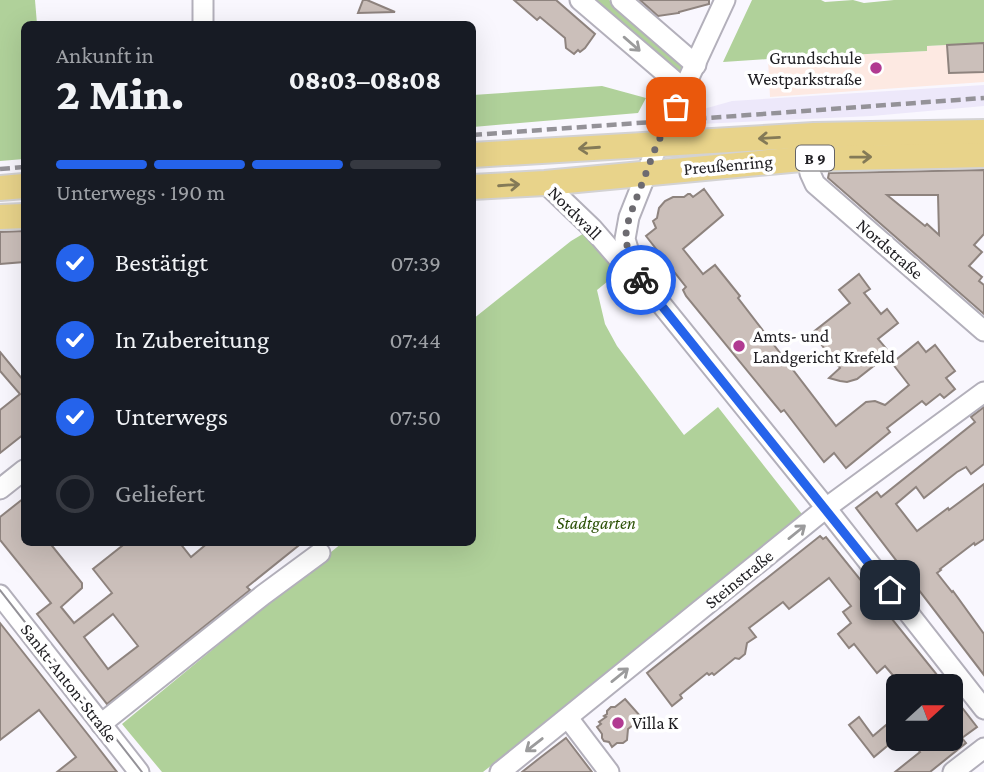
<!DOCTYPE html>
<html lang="de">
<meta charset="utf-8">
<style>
:root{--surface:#171b24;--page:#20242c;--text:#f1f3f6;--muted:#9ea1a6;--line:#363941;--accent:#2563eb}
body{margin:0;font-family:"Crimson Pro",serif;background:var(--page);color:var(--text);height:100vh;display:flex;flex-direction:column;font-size:26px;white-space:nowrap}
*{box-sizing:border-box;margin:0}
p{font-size:23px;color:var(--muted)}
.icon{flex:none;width:38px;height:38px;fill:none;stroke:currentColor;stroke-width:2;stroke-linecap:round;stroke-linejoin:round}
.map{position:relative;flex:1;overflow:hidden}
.drawer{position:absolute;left:21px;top:21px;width:455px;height:525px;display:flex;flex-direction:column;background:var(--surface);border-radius:10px;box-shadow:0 7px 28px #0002}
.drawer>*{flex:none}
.needle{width:46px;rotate:69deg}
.tools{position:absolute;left:886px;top:674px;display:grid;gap:14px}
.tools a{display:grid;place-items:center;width:77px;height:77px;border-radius:10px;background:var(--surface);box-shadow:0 7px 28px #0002;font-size:35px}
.pin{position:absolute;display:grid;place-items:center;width:60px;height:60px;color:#fff;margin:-30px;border-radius:14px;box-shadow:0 4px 10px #0006}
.courier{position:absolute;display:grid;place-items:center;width:70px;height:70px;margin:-35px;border:5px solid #2563eb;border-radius:50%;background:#fff;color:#222;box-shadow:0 2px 9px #0007}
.headline em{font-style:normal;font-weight:800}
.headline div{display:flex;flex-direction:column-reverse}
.headline{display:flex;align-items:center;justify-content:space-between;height:119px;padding:0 35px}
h1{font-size:46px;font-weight:800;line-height:52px}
.bar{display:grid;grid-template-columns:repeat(4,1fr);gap:10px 7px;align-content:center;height:84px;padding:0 35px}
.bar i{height:9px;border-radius:5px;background:var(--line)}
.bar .current{background:var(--accent)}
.bar p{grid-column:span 4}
ol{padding:0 35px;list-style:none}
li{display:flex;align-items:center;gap:21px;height:77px}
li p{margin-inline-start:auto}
li .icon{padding:7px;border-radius:50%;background:var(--accent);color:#fff;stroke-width:4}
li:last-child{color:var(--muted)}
li i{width:38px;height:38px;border:4px solid var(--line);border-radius:50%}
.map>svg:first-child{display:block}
</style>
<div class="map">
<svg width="984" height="772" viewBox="0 0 984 772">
<rect width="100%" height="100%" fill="#f9f7fe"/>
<polygon fill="#ede8fa" points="984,85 984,106 872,116 699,124 700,110 732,101"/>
<polygon fill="#fde9e2" points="984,43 984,82 770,97 768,59 927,51 927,46"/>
<g fill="#b0d19a">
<polygon points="0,0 35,0 37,24 24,24 24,159 0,161"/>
<polygon points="586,0 609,0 686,66 678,80"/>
<polygon points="752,0 821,0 825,2 853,0 864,3 894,0 984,0 984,43 927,46 927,51 768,59 723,62"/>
<polygon points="602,86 646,98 638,113 473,127 473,95"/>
<polygon points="586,232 618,273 597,290 605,324 617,346 684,435 718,407 805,518 483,772 162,772 122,724 342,543 472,542 473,319 571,241"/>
</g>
<g fill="#cbbfba" stroke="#8e837e" stroke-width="2" fill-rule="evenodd">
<polygon points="363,0 367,0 395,12 358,13"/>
<polygon points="514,0 556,0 595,34 585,48 580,52 578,50 574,54 566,48 565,38 540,17 537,20"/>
<polygon points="640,0 709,0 709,4 679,12 679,13 658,16"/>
<polygon points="984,43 984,72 949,73 947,45"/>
<path d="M984,170V234L974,245L982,252L969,266L982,277L979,281L984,285V314L828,178L829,173ZM887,195H938L939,235L927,224L925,226Z"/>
<polygon points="704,189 723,215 683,249 703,274 715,265 740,296 738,298 836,426 866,402 875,401 885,405 909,385 892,363 918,342 926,352 935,345 955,371 946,378 955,389 944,398 940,394 926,405 922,401 887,428 890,432 846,468 834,453 824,462 784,410 781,412 686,296 683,290 686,287 646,236 656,228 653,221 657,218 659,208 665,201 673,197 684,197 688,194 690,194 693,197"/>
<polygon points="24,231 24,262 0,264 0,232"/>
<polygon points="859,274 870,289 864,293 881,314 887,309 898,323 878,339 890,353 857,379 847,382 840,381 829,378 840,368 812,333 850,303 839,290"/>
<polygon points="0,352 24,381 24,434 0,453 0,410 20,394 0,371"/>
<polygon points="984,407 984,464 971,474 966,467 957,472 924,498 916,487 896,504 917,531 948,508 949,510 984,484 984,539 975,545 974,543 940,569 941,570 937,573 952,592 953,591 984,634 984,675 856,508 877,492 881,497 975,422 971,417"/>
<path d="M24,498V542H49L82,583V588L61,607L74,623L112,593L93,569L127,542H179L191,557L209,542H303L247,587L250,590L107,704L37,614L51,603L0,540V517ZM113,614L138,646L108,669L84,637Z"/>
<polygon points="820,536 823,539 826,537 946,686 902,686 885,666 877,673 854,644 849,648 838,634 851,623 843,612 851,606 829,578 789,609 783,602 749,628 756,637 747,643 745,654 739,659 735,658 714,675 712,673 709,675 707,673 680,695 682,698 672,706 647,673"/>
<polygon points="0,623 93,741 117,772 57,772 76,757 39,710 0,740"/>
<polygon points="950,692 977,727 962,738 966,743 930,772 895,772 920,752 909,738 950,738"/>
<polygon points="625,699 642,718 628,729 627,740 623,743 617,743 612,747 609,742 604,741 602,738 602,734 597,727 601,724 599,722 606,717 604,716 607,714 607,711 611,707 615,707"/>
<polygon points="898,715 898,737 874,757 849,725 859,717 873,736"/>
<polygon points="566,738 592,772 522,772 541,757"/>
</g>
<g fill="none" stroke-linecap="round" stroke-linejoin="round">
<defs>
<g id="minor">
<polyline points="580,0 684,89"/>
<polyline points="621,0 696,65"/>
<polyline points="203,24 203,0"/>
<polyline points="807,159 810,173 815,184 984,331"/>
<polyline points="545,183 592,228 624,265 636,273 826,508 984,709"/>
<polyline points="635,272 625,239 629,217 658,144 725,0"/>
<polyline points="0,489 24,470"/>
<polyline points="0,595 139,772"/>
<polyline points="568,718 609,772"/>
<polyline points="101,724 263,595 320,553"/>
<polyline points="500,772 826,508 984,392"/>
<polyline points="953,772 984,748"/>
</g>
<g id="major">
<polyline points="472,155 814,135 984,132"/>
<polyline points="472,187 545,183 801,159 984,155"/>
<polyline points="0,188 24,186"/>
<polyline points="0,217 24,216"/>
</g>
</defs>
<use href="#minor" stroke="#b3b0bb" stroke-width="23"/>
<use href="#major" stroke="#d3d2d3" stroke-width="28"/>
<use href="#minor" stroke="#fff" stroke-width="19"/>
<use href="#major" stroke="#e8d38a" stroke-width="24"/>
<polyline stroke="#949298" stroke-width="2" points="0,590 142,772"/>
<g stroke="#949298" stroke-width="4.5" stroke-dasharray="10 5" stroke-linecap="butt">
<polyline points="472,135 984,98"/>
<polyline points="0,169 24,167"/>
</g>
</g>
<defs><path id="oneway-shaft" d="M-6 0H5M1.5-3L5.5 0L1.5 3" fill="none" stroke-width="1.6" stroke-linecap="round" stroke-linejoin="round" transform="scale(1.75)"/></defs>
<g stroke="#9b9b9c">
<use href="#oneway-shaft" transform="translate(632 44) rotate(41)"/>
<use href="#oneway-shaft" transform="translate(797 532) rotate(-39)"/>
<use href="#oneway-shaft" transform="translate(620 675) rotate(-39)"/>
<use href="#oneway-shaft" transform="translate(534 745) rotate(142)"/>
</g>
<g stroke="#847a57">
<use href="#oneway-shaft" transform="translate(769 138) rotate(177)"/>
<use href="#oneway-shaft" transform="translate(589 148) rotate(176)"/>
<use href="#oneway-shaft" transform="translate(861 157) rotate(-1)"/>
<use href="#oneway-shaft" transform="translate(509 185) rotate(-4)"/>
</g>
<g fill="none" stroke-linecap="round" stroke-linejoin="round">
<polyline stroke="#6d6b70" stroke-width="7" stroke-dasharray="0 12.6" points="641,280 636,273 625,239 629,218 657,144 676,107"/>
<polyline stroke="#2563eb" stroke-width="9" points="641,280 890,590"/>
</g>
<g fill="#b13b92" stroke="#fff" stroke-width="2.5">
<circle cx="876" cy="68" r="7"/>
<circle cx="739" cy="346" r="7"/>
<circle cx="618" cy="723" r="7"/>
</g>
<g text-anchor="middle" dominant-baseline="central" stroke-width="7" stroke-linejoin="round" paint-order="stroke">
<rect fill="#fff" stroke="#646366" stroke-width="2" x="796" y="145.5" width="38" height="25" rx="5"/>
<g font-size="16" font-weight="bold" fill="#212024">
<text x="815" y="158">B 9</text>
</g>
<g font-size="18" fill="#212024" stroke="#fff" text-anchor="start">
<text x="862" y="58" text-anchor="end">Grundschule<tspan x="862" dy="21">Westparkstraße</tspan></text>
<text x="753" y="336">Amts- und<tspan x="753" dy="21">Landgericht Krefeld</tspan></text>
<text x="632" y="723">Villa K</text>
</g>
<g font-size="18" fill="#212024" stroke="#fff">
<text transform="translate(728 165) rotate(-5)">Preußenring</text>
<text transform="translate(575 213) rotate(45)">Nordwall</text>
<text transform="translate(890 249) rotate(41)">Nordstraße</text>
<text transform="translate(739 579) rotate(-39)">Steinstraße</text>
<text transform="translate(69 683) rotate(52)">Sankt-Anton-Straße</text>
</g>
<g font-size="18" font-style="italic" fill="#2d5207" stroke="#fff">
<text x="596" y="523">Stadtgarten</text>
</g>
</g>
</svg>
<div class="tools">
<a><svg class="needle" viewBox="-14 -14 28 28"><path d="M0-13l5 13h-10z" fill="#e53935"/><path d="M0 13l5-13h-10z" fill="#9ea1a6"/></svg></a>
</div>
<div class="pin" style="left:676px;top:107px;background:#ea580c"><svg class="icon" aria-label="bag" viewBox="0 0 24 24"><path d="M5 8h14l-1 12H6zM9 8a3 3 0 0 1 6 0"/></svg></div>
<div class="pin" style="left:890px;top:590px;background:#1f2937"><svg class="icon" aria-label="home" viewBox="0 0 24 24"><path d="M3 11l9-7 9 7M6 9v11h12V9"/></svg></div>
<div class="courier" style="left:641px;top:280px"><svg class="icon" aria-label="bike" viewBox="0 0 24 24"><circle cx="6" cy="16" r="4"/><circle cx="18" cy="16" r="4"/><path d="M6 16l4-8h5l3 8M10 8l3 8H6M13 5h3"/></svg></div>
<section class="drawer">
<div class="headline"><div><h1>2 Min.</h1><p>Ankunft in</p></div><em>08:03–08:08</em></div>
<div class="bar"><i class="current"></i><i class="current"></i><i class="current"></i><i></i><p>Unterwegs · 190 m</p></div>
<ol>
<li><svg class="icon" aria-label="check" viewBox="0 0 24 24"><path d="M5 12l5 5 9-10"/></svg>Bestätigt<p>07:39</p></li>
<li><svg class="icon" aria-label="check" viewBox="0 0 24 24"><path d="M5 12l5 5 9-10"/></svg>In Zubereitung<p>07:44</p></li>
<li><svg class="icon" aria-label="check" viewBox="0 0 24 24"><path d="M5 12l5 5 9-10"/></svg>Unterwegs<p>07:50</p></li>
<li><i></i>Geliefert</li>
</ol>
</section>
</div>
